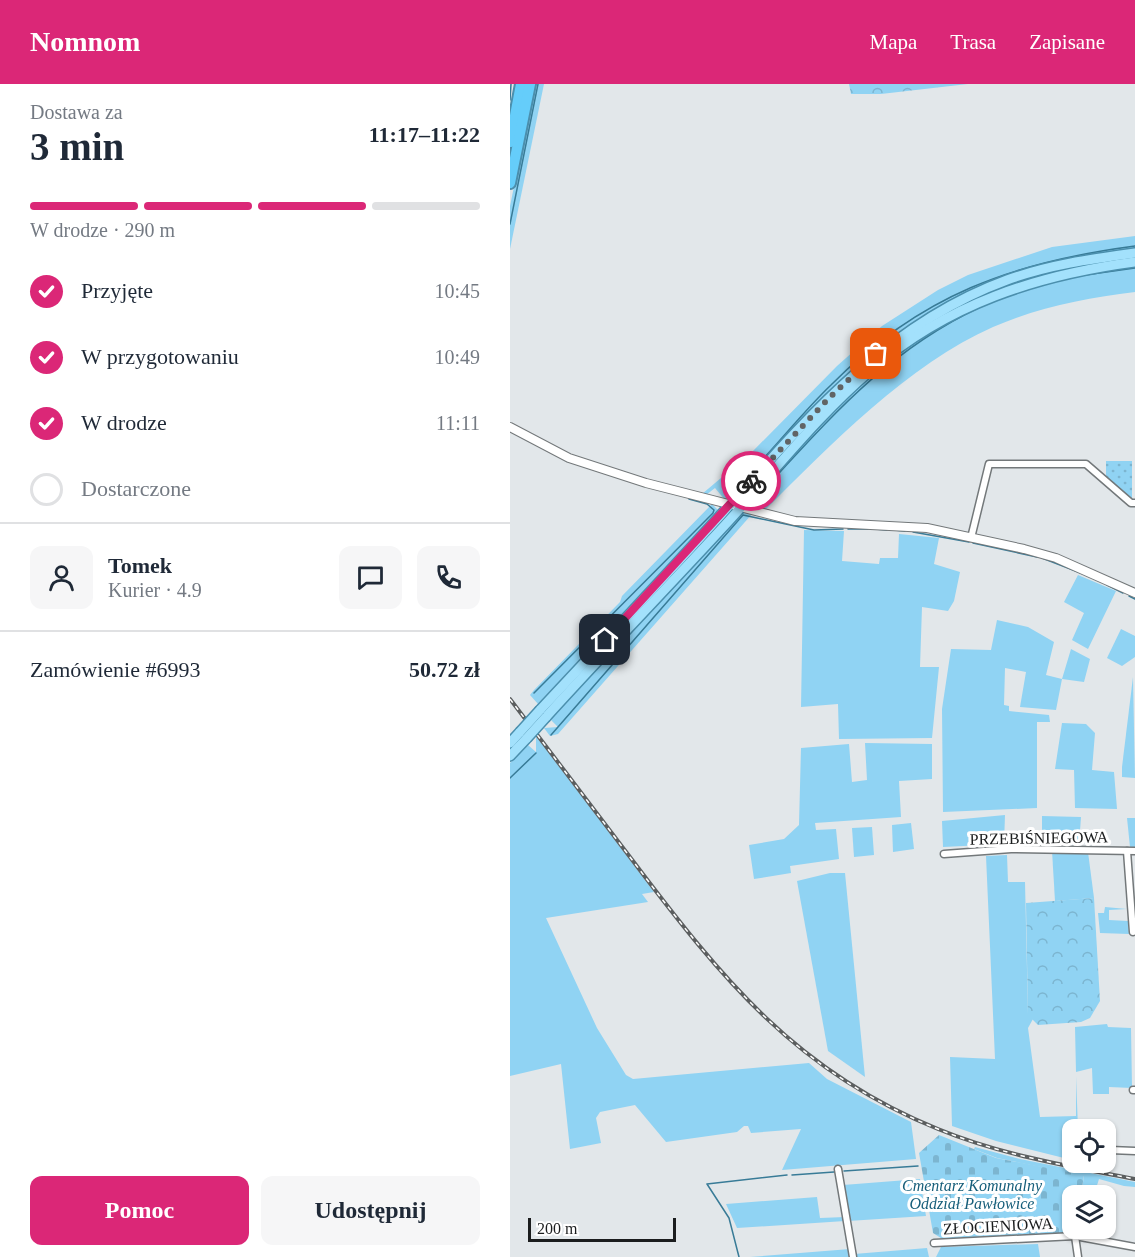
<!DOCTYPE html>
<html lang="pl">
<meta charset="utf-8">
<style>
:root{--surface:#fff;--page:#f6f6f7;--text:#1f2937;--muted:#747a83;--line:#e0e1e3;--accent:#db2777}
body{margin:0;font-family:Georgia,serif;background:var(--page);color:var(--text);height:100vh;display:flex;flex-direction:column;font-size:22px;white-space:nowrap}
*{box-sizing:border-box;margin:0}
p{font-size:20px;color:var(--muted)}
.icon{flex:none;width:33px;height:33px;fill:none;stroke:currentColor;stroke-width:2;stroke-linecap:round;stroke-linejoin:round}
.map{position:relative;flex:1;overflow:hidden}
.drawer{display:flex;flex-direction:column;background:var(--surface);width:510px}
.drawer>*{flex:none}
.fabs{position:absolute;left:552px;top:1035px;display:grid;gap:12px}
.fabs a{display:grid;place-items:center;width:54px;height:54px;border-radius:12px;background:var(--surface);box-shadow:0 2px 4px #0004;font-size:30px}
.scale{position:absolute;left:18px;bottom:15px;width:148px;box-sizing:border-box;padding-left:6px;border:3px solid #1b1d1e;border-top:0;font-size:16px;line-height:21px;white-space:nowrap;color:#1b1d1e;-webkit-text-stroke:4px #fff;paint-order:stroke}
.pin{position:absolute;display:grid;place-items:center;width:51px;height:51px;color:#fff;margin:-26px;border-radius:12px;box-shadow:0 3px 9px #0006}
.courier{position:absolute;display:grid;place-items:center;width:60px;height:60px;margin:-30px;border:4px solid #db2777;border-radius:50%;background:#fff;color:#222;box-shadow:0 2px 8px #0007}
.overview em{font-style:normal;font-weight:800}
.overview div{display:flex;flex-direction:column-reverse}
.overview{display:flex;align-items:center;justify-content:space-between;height:102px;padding:0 30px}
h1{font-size:39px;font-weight:800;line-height:45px}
.bar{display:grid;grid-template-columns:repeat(4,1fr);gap:9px 6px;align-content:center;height:72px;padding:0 30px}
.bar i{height:8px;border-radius:4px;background:var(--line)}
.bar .selected{background:var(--accent)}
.bar p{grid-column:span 4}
.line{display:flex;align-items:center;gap:15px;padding:0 30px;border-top:2px solid var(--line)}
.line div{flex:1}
.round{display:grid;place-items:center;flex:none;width:63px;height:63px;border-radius:12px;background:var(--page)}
ol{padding:0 30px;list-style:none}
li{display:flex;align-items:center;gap:18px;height:66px}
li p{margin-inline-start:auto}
li .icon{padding:6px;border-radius:50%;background:var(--accent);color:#fff;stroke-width:4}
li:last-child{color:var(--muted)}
li i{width:33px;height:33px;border:3px solid var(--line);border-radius:50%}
.button{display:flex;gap:12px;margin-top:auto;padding:12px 30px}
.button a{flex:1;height:69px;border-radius:12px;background:var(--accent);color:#fff;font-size:24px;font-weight:800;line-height:69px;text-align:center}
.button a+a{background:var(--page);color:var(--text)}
header{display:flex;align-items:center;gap:36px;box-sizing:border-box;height:84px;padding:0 30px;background:var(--accent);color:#fff}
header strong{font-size:28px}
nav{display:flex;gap:33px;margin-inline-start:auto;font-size:21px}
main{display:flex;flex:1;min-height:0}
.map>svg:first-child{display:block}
</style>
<header>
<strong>Nomnom</strong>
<nav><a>Mapa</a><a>Trasa</a><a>Zapisane</a></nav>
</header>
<main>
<section class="drawer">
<div class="overview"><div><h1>3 min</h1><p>Dostawa za</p></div><em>11:17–11:22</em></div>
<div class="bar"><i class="selected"></i><i class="selected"></i><i class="selected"></i><i></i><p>W drodze · 290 m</p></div>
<ol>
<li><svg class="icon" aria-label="check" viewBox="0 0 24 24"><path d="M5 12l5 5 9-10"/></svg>Przyjęte<p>10:45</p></li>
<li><svg class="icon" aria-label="check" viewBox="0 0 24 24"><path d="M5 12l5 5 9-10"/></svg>W przygotowaniu<p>10:49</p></li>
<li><svg class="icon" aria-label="check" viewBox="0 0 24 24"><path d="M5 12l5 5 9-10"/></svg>W drodze<p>11:11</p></li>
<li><i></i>Dostarczone</li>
</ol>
<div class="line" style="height:108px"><a class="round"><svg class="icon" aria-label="person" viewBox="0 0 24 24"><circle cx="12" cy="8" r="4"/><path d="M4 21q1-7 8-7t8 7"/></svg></a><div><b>Tomek</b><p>Kurier · 4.9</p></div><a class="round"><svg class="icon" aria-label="chat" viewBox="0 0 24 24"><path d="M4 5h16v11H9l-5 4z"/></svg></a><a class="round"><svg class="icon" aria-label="phone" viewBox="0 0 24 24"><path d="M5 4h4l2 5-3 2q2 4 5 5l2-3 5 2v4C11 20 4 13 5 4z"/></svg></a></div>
<div class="line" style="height:78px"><div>Zamówienie #6993</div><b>50.72 zł</b></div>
<div class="button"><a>Pomoc</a><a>Udostępnij</a></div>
</section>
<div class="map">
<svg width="625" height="1173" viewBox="0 0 625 1173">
<defs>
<pattern id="forest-crowns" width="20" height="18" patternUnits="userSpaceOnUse" patternTransform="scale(1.5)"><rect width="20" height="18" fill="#90d3f3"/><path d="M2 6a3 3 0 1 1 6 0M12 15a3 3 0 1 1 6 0" fill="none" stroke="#7cb5d0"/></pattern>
<pattern id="cemetery-stones" width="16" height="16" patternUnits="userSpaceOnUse" patternTransform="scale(1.5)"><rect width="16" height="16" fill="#90d3f3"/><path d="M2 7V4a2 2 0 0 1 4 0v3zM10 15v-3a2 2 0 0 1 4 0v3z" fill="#7cb5d0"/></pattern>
<pattern id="park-dots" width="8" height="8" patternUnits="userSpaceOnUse" patternTransform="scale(1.5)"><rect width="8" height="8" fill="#90d3f3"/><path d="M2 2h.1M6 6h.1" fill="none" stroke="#7cb5d0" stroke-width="1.8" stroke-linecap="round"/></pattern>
</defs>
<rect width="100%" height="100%" fill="#e2e7ea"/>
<g fill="#90d3f3">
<polygon points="25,0 34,0 0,165 0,122"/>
<path d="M625,152V164C494,183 413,214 317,309C283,343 254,383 217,415L215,416L205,404L196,411L192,410L243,367L327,282L372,242L428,206L458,191L542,163Z"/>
<path d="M625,183V208C576,214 529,223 483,243C399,280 320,361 255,426L243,424L240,420C246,404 282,373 295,359C318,333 342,306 369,284C448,220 526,196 625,183Z"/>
<polygon points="202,420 208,426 206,429 28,620 20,611 24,606 110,518 112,512"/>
<polygon points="236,428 242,430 48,650 40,652 34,644 48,643 41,636 45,630 230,429"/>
<polygon points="294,446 334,447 332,477 369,480 370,474 388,474 389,450 429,454 424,480 450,488 444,517 438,527 412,523 410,583 429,583 422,654 329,655 328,620 291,623"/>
<polygon points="568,491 606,507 578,565 562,556 574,529 554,518"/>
<polygon points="487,536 518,543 544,558 536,591 552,595 561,565 580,575 574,598 552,595 546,626 510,623 516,588 495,584 494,621 499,622 499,627 539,631 540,638 527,638 527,724 433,728 432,625 441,565 481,566"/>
<polygon points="611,545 625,552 625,573 612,582 597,574"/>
<polygon points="623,593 625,694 612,693 612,683"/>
<polygon points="552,639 576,640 585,649 582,686 604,688 607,725 565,724 564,686 545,685"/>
<polygon points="26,652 144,808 132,810 138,818 36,834 87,944 116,991 123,995 299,979 317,995 401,1038 406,1075 272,1086 291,1045 241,1049 238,1042 234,1042 227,1048 156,1058 125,1021 90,1028 86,1034 91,1059 60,1065 51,980 0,992 0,679 18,661 26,668"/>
<polygon points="355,659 422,660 422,695 389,697 391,733 305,739 306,746 326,745 329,775 280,782 281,789 244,795 239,761 274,755 289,741 291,664 339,660 342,698 357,696"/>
<polygon points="495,731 494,760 433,763 432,737"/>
<polygon points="532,732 571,733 569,761 532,761"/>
<polygon points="617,734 625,734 625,763 620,763"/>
<polygon points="401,739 404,765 383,768 382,741"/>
<polygon points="362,743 364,771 344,773 342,744"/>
<polygon points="542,767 578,768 584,814 545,817"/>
<polygon points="497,771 498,798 515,798 518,930 523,935 518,944 530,1033 566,1032 566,992 568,1045 562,1046 562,1076 486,1057 442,1042 440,973 485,975 476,772"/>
<polygon points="320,789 335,789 355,993 318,967 287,797"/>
<polygon points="595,823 617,825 599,826 599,836 618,837 619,850 590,849 588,829 594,829"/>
<polygon points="597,940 598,943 621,944 622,1004 599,1003 599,1010 583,1010 582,984 566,988 565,943"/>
<polygon points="465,1063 510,1075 625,1098 625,1103 614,1102 589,1095 584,1111 571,1111 574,1092 487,1074 464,1065"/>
<polygon points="410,1095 416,1132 338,1137 333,1101"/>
<polygon points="307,1113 310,1134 335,1133 335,1137 227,1144 216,1120"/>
<polygon points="528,1160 530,1173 426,1173 431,1163"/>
<polygon points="417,1164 419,1173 345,1173 344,1170"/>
<polygon points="340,1165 341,1173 240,1173"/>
</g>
<g fill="url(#forest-crowns)">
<polygon points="339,0 458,0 371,10 341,10"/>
<polygon points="584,814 590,917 580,934 571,938 528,941 518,931 516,819"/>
</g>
<polygon fill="url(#cemetery-stones)" points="429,1051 486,1074 574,1091 571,1111 562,1112 564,1148 434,1156 423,1149 409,1069"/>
<polygon fill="url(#park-dots)" points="596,377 622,377 622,416 596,394"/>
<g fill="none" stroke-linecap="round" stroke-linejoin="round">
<g stroke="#387b97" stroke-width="1.5">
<polyline points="0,16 1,0"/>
<polyline points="0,140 28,0"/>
<polyline points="575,191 625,184"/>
<path d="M218,413L227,400C237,394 245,383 253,375C276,350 297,324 321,301C410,211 503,178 625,162"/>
<path d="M244,416C316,339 373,269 470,223"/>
<polyline points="338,445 358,445"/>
<polyline points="365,445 377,446"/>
<polyline points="384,446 395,447"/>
<polyline points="403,448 459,458"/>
<polyline points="463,459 527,473"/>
<polyline points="532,474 576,491"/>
<polyline points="597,501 613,509"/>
<polyline points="619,512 625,515"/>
<polyline points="24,609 203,429 204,426 197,420 179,415"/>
<polyline points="41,651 233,431 304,446 333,445"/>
<polyline points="0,694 26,669"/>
<polyline points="334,1087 408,1082"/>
<polyline points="282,1091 324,1088"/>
<polyline points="229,1173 219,1134 197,1100 277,1091"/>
</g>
<defs>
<g id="minor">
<polyline points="461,454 479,380 576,380 621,419 625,419"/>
<polyline points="617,767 623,848"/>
<polyline points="434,770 501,765 625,767"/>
<polyline points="623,1006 625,1006"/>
<polyline points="600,1066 625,1067"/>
<polyline points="328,1085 343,1173"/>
<polyline points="565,1152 568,1173"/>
<polyline points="424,1159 565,1152 625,1163"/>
</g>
<polyline id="tertiary" points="0,343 59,374 136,399 285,437 417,444 514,465 546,474 625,509"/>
<g id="primary">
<path d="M30,626C90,562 150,498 209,433C293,339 374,241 497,196C538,181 581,175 625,169"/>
<path d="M36,633C95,568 156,505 215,441C263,389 307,332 361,286C437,220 527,191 625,178"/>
<polyline points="0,659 10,648"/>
<polyline points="0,672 17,654"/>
</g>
<g id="motorway">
<polyline points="0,58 11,0"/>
<polyline points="0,99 20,0"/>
</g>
</defs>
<use href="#minor" stroke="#73787a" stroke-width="9"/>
<use href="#tertiary" stroke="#73787a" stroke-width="10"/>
<use href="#primary" stroke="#4b8fad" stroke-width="12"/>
<use href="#motorway" stroke="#4b8fad" stroke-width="14"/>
<use href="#minor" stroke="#fff" stroke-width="6"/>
<use href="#tertiary" stroke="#fff" stroke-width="8"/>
<use href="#primary" stroke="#a3e1fc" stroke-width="9"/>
<use href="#motorway" stroke="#65cdfa" stroke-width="10"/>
<defs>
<path id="rail" d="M0,615C41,669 82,723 123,777C212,895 287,988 428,1045C491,1071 558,1082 625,1095"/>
</defs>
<use href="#rail" stroke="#5b5e5f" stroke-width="4"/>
<use href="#rail" stroke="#fff" stroke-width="1.5" stroke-dasharray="4.5" stroke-linecap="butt"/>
<defs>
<g id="primary-bridge">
<polyline points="10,648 30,626"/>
<polyline points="17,654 36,633"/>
</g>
</defs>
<use href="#primary-bridge" stroke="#4b8fad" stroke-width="12" stroke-linecap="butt"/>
<use href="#primary-bridge" stroke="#a3e1fc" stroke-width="9"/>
</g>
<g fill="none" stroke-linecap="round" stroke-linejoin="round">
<polyline stroke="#616465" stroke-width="6" stroke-dasharray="0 10.8" points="241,397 319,314 366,270"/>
<polyline stroke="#db2777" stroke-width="8" points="95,556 241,397"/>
</g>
<g text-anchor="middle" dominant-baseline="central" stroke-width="6" stroke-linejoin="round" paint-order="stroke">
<g font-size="16" fill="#1b1d1e" stroke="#fff">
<text transform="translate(529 754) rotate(-1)">PRZEBIŚNIEGOWA</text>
<text transform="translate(488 1142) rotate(-3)">ZŁOCIENIOWA</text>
</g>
<g font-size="16" font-style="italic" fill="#165e7a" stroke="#fff">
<text x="462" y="1101">Cmentarz Komunalny<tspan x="462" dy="18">Oddział Pawłowice</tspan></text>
</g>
</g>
</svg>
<div class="fabs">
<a><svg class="icon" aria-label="locate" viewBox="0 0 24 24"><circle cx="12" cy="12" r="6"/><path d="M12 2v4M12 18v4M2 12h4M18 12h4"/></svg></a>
<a><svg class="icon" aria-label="layers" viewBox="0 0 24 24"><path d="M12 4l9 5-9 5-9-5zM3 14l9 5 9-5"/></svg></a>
</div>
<div class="scale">200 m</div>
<div class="pin" style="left:366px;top:270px;background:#ea580c"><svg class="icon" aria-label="bag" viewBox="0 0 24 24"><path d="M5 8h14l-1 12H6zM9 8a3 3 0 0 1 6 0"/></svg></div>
<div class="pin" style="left:95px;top:556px;background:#1f2937"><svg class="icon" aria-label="home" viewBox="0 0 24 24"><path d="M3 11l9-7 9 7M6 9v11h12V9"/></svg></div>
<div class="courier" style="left:241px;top:397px"><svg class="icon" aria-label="bike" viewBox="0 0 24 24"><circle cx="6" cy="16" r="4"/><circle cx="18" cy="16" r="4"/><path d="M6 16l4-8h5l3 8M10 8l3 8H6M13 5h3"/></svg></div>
</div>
</main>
